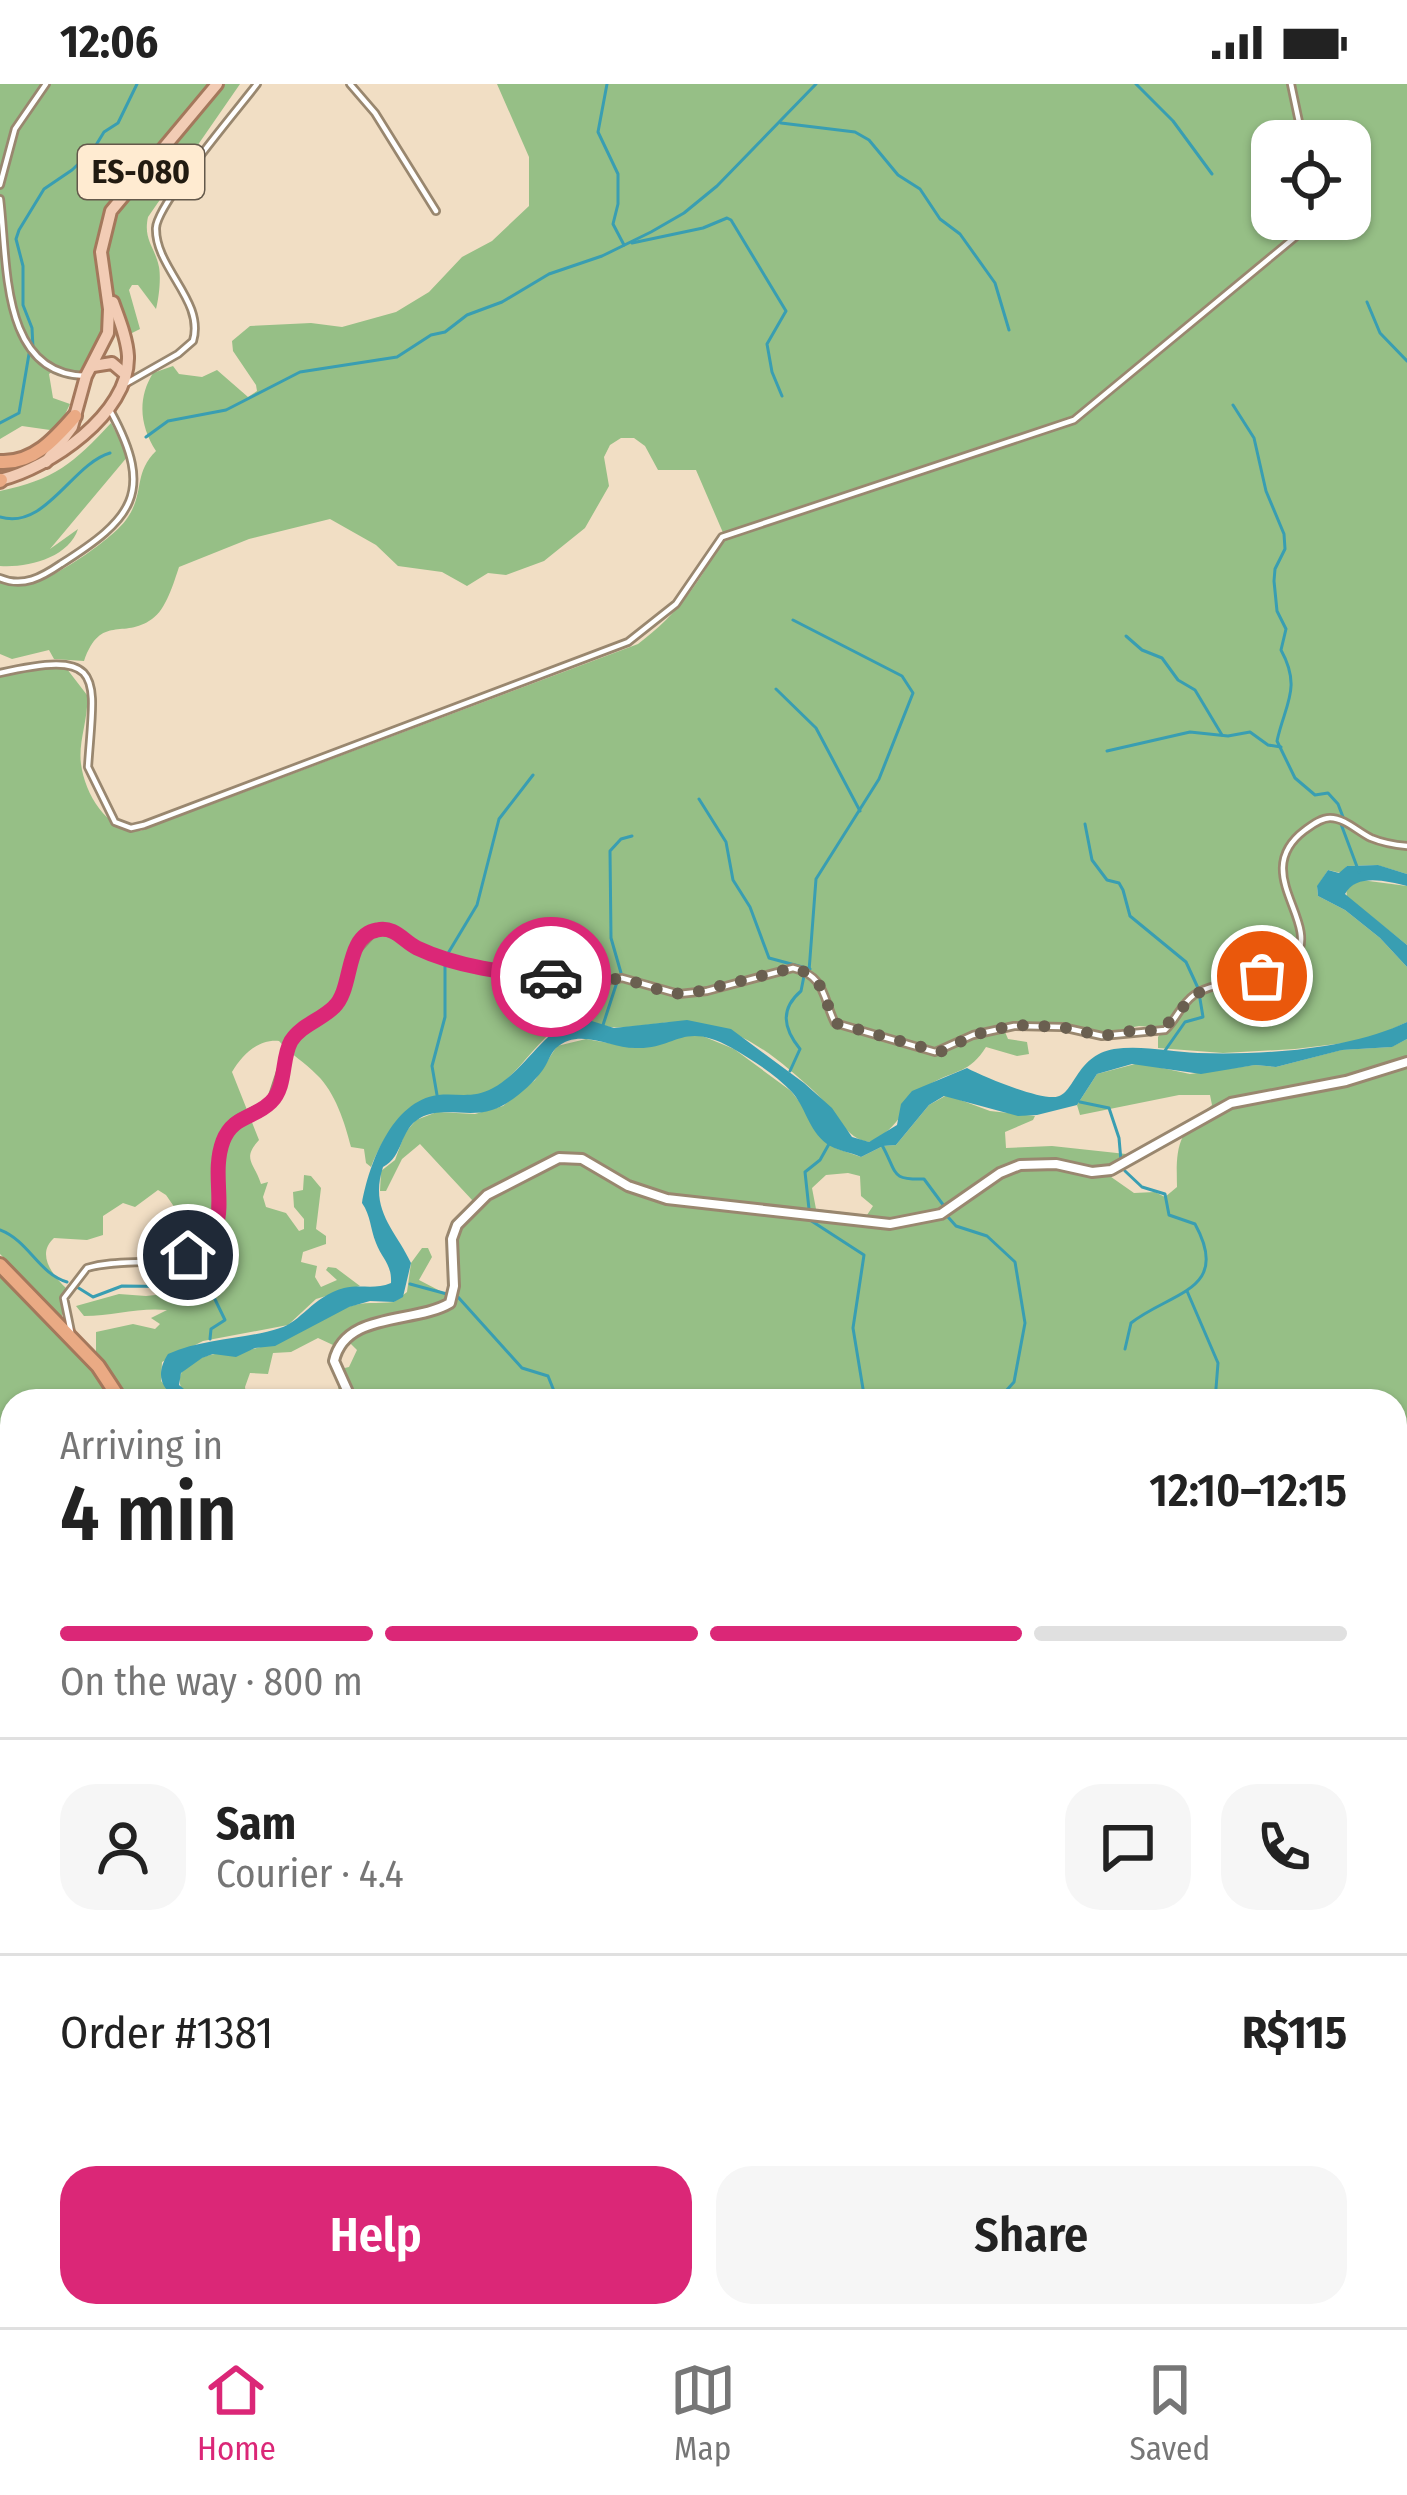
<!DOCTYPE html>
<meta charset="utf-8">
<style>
:root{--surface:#fff;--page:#f6f6f6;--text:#222;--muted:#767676;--line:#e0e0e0;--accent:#db2777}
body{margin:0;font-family:"Fira Sans Condensed",sans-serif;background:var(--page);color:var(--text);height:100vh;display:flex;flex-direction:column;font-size:45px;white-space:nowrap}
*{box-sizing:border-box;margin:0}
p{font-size:39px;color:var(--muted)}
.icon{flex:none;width:66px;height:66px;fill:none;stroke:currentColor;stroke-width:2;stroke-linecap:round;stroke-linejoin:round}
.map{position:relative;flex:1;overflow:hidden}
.panel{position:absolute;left:0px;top:1305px;width:1407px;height:939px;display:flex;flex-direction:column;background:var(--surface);border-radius:36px 36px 0 0;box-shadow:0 3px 9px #0004}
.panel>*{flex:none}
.controls{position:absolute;left:1251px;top:36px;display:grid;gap:24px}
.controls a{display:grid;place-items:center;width:120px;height:120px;border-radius:24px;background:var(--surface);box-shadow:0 3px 9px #0004;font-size:60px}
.pin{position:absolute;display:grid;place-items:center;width:102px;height:102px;color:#fff;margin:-51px;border:6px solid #fff;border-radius:50%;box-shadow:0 3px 12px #0007}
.courier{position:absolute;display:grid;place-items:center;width:120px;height:120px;margin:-60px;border:9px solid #db2777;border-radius:50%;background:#fff;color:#222;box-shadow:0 3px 15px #0007}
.head em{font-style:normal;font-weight:600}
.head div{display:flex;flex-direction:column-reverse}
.head{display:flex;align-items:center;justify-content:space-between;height:204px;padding:0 60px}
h1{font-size:78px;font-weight:600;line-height:90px}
.bar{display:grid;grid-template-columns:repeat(4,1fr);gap:18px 12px;align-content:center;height:144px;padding:0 60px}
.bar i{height:15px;border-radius:9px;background:var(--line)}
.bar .active{background:var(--accent)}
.bar p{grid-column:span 4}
.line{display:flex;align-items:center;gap:30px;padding:0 60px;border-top:3px solid var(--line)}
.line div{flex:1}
.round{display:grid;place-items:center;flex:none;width:126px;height:126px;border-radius:36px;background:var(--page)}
.button{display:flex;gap:24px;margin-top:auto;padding:24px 60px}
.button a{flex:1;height:138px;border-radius:36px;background:var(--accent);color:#fff;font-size:48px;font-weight:600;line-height:138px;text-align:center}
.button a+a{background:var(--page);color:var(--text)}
.status{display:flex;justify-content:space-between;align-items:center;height:84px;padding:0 60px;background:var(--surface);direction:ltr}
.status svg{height:33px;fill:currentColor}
.dock{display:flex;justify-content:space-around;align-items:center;height:168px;border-top:3px solid var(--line);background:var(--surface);font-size:33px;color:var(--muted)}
.dock a{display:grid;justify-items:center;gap:6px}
.dock .active{color:var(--accent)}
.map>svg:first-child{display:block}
</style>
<div class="status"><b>12:06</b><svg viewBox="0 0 49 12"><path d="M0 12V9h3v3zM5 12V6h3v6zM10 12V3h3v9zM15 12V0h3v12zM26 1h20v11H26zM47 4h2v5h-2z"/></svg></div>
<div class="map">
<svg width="1407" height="2243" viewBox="0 0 1407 2243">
<rect width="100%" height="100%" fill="#f1dec4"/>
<g fill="#96bf86" fill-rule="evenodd">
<polygon points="0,0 208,0 112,117 98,150 98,171 110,235 92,282 75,290 57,284 49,290 53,314 70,320 57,347 22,342 0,355"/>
<path d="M222,0H240L148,133C143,156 155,163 159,183C161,195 159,213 156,225L138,201H132L129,206L140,245L128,251C120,225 108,196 107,169C107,118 190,41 222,0Z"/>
<path d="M497,0H1407V790L1377,781L1347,782L1341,789L1328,786L1317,803L1318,812L1345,826L1380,854L1407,883V938L1369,956L1295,965L1223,969L1158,964V953L1164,944L1139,942L1103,949L1065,940L1003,943L1008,955L1027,958L1029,970L1017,972L986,963C970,989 955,986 932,999C906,1014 900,1047 869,1058C847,1056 833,1026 817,1010C773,970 734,936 673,938C657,939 624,945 610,943C591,940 577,930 558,943C536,959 520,986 499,1002C483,1014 465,1011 446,1011C408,1012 384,1050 371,1083L366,1079L364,1065L351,1063C345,1039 335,1008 317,991C305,978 291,971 279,957C258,955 242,971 232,988L259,1056C241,1075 255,1080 261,1100L268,1098L263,1113L266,1123L286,1129L299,1147L304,1145V1135L294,1123L293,1108L303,1106L304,1091L311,1092L321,1104L316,1145L326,1152V1160L303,1168L301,1178L317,1182L315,1193L321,1203L337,1196L326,1186L328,1183L336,1184L360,1202L316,1215L288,1241L203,1257L162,1278L161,1297L180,1317H128L96,1269V1248L133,1240L155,1245L160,1240L151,1234L167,1226C139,1223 113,1232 84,1232L76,1222L119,1210L146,1212L203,1206L199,1187L182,1170L197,1156L166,1111L158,1106L135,1123L123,1119L103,1132V1151L87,1156L54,1154C36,1170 52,1191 67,1205L62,1233L0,1170V592L53,583L67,585L87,611C89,634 78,657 81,680C85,710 107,748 140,747L638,560C678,530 702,496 724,451L696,386H658L645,362L634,354H621L610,361L604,373L609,402L585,444L544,477L506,491L488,489L467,502L442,488L398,482L376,461L330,435L249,455L179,483C174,498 166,526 152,535C123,556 101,529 84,577L54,575L49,566L12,575L0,570V498C9,501 18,503 28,501C52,496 115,454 128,433C145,407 133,390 156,367C140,342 137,315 153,289L173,282L179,290L202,293L217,286L248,313L257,307L256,301L233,267L232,257L250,242L311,239L342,243L396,228L429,208L462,173L492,157L529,122V73ZM1272,57H1350V135H1272Z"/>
<path d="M111,339L128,372L50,465L78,445C69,473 29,484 0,482V407C54,396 74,379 111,339Z"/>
<polygon points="1361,796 1407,802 1407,861 1347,813 1346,804"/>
<path d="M700,951L734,965L791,1007L835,1064L861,1073L883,1062L896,1061L929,1021L947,1011L990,1027L1035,1032L1033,1036L1005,1048L1006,1064L1052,1062L1126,1070L1127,1079L1104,1088L1134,1109L1155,1108L1165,1113L1177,1103C1176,1062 1177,1049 1212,1021L1210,1011H1179L1080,1031L1077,1021L1097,990L1139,979L1190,990L1255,981L1276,983L1341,966L1391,963L1407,955V2243H827L825,2232H1395V1317H340L336,1286L349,1283L357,1266L347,1256L333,1261L318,1254L291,1268L273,1269L268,1290L250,1289L245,1303L247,1317H199L181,1304C178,1294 180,1287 190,1280C207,1267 233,1269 253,1265C290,1257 315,1235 348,1223C364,1217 377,1220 394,1218L407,1208L411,1179L422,1164H428L432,1173L419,1196L444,1209L457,1206L459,1174L452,1170L456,1143L473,1117L420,1060L402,1075L386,1107H380L381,1087L395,1076L405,1049L416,1036L437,1028L475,1030L503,1022L535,996L557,962L586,955L636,964L675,953ZM848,1089L860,1092L861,1112L873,1122L867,1131L816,1125L812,1104L826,1091Z"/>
<polygon points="0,1189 87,1277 116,1317 12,1317 12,1402 0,1403"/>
<polygon points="0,1484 12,1484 12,1739 0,1757"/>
<polygon points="12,2071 12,2230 0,2233 0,2080"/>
<polygon points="64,2232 708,2232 714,2243 66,2243"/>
</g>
<g fill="#399eb2">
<path d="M1378,781L1407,790V802C1387,797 1356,789 1345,810L1407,861V883L1380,854L1345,826L1318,812L1317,802L1328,786L1339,789L1347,782Z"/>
<path d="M579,933L614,944L687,936L731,945L804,999L832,1024L852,1053L869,1058L897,1041L901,1020L912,1007L967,984C984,993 1035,1014 1054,1013C1075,1013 1074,972 1114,965C1143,961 1170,968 1198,969C1263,971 1349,966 1407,938V955L1392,963L1342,966L1276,983L1255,981L1201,990L1132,980L1097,990L1077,1021L1037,1031L1018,1032L944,1012L929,1021L896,1061L883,1062L861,1073C850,1068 837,1067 827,1060C808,1046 806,1023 791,1007C776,991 751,975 732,964C682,936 676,966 635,964C611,964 579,943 556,964C550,970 547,981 542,987C532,1001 509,1021 492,1026C468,1034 443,1022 420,1034C399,1046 404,1072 383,1083C369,1126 395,1145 411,1179L403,1213L394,1218L370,1217L349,1223L275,1262L255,1264L236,1273L213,1270L202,1274L181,1289L179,1301L199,1317C169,1317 150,1298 168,1270C204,1254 243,1256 280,1244C301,1238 312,1213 344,1204C361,1200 374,1206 391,1199C392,1180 382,1175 376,1159C370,1144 371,1132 362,1119C369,1080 392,1017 438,1011C458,1009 473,1015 493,1004C525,987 543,946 579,933Z"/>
</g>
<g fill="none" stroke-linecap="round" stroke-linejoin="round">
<g stroke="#399eb2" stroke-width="3">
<polyline points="607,0 598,48 618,90 618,120 613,140 624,161"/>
<polyline points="1136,0 1173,37 1212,90"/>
<polyline points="781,39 855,48 869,56 898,91 920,105 940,135 960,150 995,199 1009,246"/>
<polyline points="632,159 703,144 727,134 731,136 786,227 767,260 772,288 782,312"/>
<polyline points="1367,218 1380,249 1407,277"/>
<polyline points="33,264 32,244 23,221 23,182 16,155 19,146 44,105 72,86 93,66 104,48 118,39 137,0"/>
<path d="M1233,321L1254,354L1266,407L1284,450L1285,465L1275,485L1274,497L1277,527L1286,545L1281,566C1302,604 1285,620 1277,657L1295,694L1315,711L1328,709L1338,720L1343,733"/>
<polyline points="0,339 19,329 29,270"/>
<polyline points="146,353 168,337 226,326 300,288 397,273 431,251 445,248 467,231 502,218 549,190 602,172 651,148 684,129 717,102 816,0"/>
<path d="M0,433C45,447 72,380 110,369"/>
<polyline points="793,536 902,592 913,609 879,695 816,795 809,887"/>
<polyline points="1126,552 1142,566 1162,574 1178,596 1195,606 1222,651"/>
<polyline points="776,605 816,644 860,727"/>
<polyline points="1107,667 1190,648 1228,652 1250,648 1268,661 1281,663"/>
<polyline points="699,715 726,758 733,796 750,823 769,874 810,885"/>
<polyline points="1085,740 1092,776 1107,796 1119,799 1123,806 1130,832 1186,878 1198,904"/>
<polyline points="1341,740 1359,788"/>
<polyline points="447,871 477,821 499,735 533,691"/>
<polyline points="621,889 611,854 610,767 621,755 632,752"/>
<polyline points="603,941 617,898"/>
<polyline points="1164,968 1185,938 1203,933 1200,915"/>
<path d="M790,987L800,965C783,944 780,925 801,907L804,892"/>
<polyline points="437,1011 432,982 445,933 445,877"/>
<polyline points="1080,1018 1109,1024 1119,1054 1121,1077"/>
<path d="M882,1061C898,1090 890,1096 924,1095L944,1122"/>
<path d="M1125,1087L1142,1103L1165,1110L1169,1131L1195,1140C1232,1207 1170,1208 1131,1239L1125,1265"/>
<polyline points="809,1125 805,1088 820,1076 829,1060"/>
<polyline points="948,1133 956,1142 987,1152 1015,1178 1025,1239 1014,1298 997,1317"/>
<polyline points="810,1136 864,1171 853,1244 865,1317"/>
<path d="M0,1146C29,1157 38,1189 67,1198"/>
<polyline points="410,1200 447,1210"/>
<polyline points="77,1203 93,1213 122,1202 209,1203 225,1236 211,1245 210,1255"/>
<polyline points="1187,1207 1218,1279 1215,1317"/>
<polyline points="458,1213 522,1284 548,1292 558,1317"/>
<polyline points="1395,1645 1403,1634 1407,1618"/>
<polyline points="518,2232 543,2243"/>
<path d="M158,2243L180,2232C214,2243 250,2228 284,2243"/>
<polyline points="479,2243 496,2234 516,2232"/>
</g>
<defs>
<g id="street">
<polyline points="350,0 375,29 436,127"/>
<polyline points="1291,0 1303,57"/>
<polyline points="0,101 15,45 46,0"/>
<path d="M0,115C8,179 0,291 86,292"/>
<path d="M127,299L178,270L193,257C205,217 155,184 156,144C157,120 238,25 257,0"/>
<path d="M0,494C23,504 42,493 61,480C132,435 155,409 111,328"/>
<path d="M0,589C108,564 94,593 88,683L115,738L131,744L144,741L628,558L676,520L722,453L1074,336L1317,135"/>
<path d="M71,1248L64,1214L87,1184C124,1173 162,1185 199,1166C241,1144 203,1077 230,1042C239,1031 259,1026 271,1018L291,957L339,918L355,868L375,846L399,849L414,862L460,881L593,899L622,894L679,910L707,907L793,884C826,892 823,915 835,939L935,968L973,951L1014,942L1062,943L1102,952L1165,946C1176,936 1181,920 1194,911C1223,891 1275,904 1296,873C1320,836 1249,788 1305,746C1312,741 1321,734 1330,734C1345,734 1358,748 1371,754C1383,759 1395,761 1407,762"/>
<polyline points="0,1418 12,1409"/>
<polyline points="0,1765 12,1742"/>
<polyline points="0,1969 12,1967"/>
<polyline points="0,1982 4,2000"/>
<polyline points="0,2017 12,1985"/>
<polyline points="0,2235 12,2232"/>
</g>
<g id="secondary">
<path d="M352,1317L334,1277C345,1227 415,1240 450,1219L454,1202L452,1155L457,1141L487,1111L559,1074L582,1075L628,1102L667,1115L890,1140L941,1130L1000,1089L1020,1081L1056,1080L1092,1088L1111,1086L1231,1019L1346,997L1407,978"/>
<polyline points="0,1844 12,1836"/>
</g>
<g id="primary">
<polyline points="93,282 112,279 125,290"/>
<polyline points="46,378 72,343 86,292 108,249 109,225 101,168 111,127 217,0"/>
<path d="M0,396C49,384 130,330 128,272C127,254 119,235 113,218"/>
</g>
<g id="highway">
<path d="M0,378C33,380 55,355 75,332"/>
<polyline points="0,397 1,396"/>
<polyline points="0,1181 98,1282 121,1317"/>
<polyline points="0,2051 12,2012"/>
</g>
</defs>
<use href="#street" stroke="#99876f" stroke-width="10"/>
<use href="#secondary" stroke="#99876f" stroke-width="14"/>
<use href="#primary" stroke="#a4785c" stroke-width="16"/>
<use href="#highway" stroke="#a4785c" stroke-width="18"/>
<use href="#street" stroke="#fff" stroke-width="4.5"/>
<use href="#secondary" stroke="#fff" stroke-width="8"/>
<use href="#primary" stroke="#f2ccb5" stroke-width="10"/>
<use href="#highway" stroke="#eaaa84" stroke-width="12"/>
</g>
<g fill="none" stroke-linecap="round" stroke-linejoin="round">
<path stroke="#6a5f50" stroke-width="12" stroke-dasharray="0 21.6" d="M551,893L593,898L622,894L669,909L688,910L793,884C826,892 823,915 835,939L940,968L974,951L1014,941L1062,943L1102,952L1137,946L1161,947L1195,910L1237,896L1262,892"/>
<path stroke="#db2777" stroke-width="15" d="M188,1171C240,1146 207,1100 223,1057C233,1031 254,1035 271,1018C287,1002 281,975 291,957C301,941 321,936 334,923C354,904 344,852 377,846C395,842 403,857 417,864C457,883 506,889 551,893"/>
</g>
<g text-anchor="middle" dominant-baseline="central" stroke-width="9" stroke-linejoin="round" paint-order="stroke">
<rect fill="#ffebd1" stroke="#64594b" stroke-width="3" x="78" y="61" width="126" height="54" rx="9"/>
<g font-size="33" font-weight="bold" fill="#221b11">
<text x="141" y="88">ES-080</text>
</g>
</g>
</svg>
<div class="controls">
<a><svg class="icon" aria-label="locate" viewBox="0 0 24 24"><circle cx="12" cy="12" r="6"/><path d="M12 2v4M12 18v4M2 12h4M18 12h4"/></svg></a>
</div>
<div class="pin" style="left:1262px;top:892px;background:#ea580c"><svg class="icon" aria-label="bag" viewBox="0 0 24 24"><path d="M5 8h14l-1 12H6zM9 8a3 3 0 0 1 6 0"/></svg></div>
<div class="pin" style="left:188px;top:1171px;background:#1f2937"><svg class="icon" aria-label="home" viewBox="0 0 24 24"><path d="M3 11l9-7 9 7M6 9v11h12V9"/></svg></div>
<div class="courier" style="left:551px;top:893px"><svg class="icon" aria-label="car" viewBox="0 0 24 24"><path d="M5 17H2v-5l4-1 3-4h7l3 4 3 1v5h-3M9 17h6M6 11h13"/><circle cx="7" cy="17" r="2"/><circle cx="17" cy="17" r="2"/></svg></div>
<section class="panel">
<div class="head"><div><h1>4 min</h1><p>Arriving in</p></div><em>12:10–12:15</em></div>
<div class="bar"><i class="active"></i><i class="active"></i><i class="active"></i><i></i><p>On the way · 800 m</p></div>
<div class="line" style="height:216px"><a class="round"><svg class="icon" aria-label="person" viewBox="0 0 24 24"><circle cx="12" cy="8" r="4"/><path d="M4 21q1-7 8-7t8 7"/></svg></a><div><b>Sam</b><p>Courier · 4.4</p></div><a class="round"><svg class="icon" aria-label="chat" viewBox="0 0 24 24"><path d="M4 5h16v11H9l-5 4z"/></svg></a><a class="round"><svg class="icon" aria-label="phone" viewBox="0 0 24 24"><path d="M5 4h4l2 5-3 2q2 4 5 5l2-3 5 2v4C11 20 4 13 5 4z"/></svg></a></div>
<div class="line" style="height:156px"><div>Order #1381</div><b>R$115</b></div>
<div class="button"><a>Help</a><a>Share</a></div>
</section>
</div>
<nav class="dock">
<a class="active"><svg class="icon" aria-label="home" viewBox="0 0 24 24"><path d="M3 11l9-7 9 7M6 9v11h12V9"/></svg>Home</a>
<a><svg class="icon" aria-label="map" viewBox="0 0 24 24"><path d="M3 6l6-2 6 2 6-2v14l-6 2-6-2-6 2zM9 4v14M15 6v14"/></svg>Map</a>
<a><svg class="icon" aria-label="saved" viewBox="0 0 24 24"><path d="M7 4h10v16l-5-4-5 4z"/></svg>Saved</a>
</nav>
